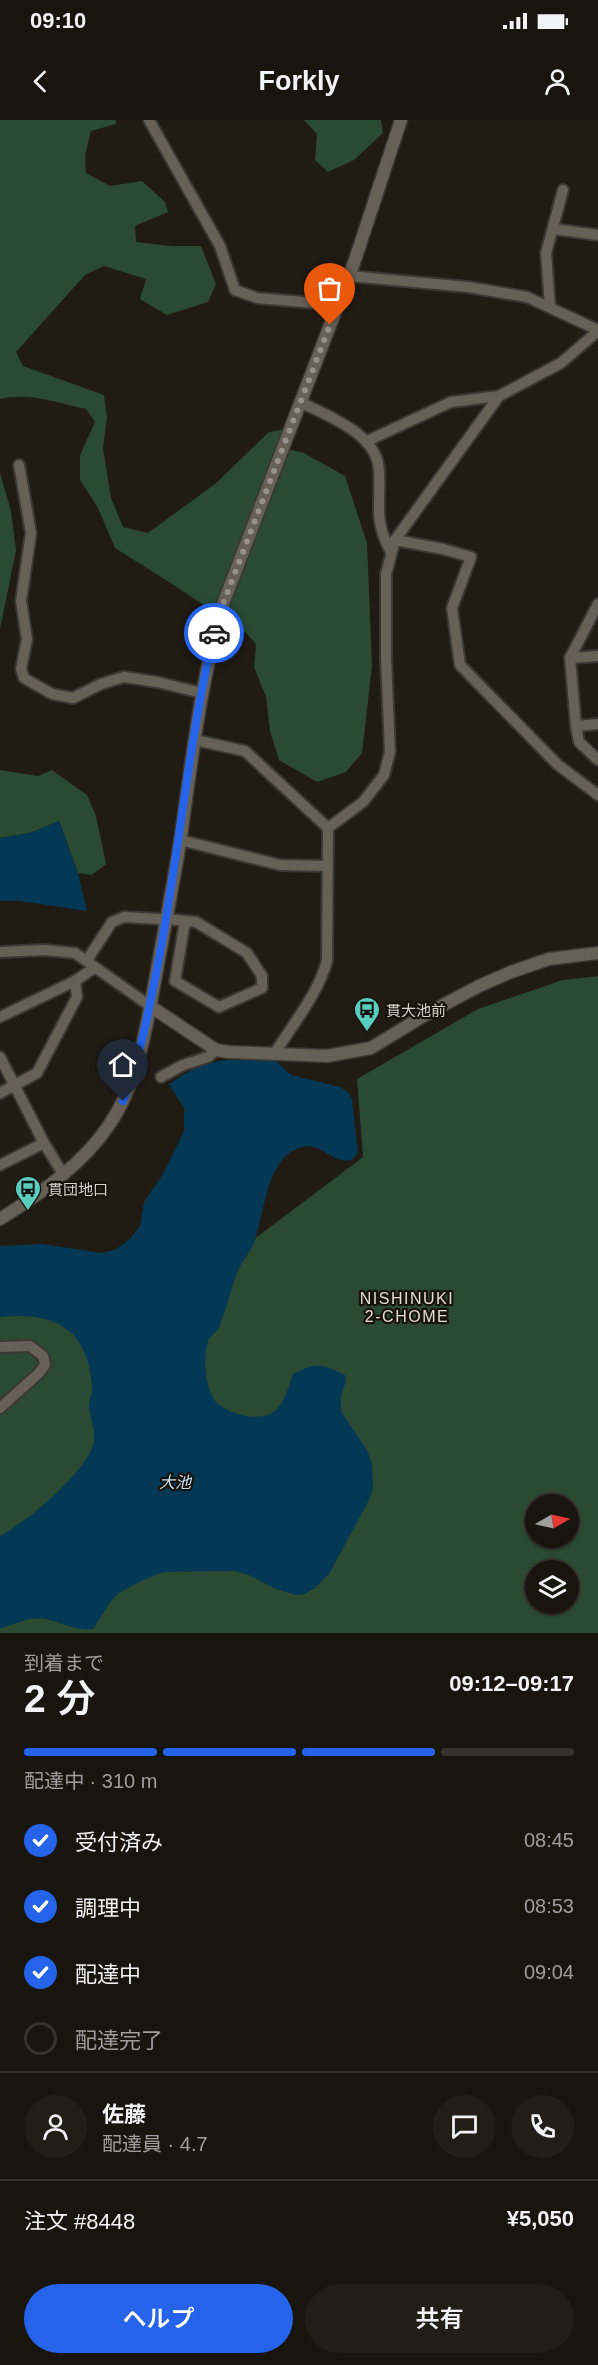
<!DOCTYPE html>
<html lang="ja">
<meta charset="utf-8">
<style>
:root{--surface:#18140e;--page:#211d17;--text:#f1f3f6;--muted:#9f9e9e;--line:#36332e;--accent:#2563eb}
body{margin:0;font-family:Arial,"Noto Sans JP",sans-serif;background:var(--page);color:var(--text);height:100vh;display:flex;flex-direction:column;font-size:22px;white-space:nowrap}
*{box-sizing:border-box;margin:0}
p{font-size:20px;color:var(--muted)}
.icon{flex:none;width:33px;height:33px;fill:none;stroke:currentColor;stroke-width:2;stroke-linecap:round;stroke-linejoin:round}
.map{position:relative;height:1513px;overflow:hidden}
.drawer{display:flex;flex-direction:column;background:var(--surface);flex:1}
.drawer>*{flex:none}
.needle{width:39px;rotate:81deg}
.tools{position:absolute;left:525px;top:1374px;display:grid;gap:12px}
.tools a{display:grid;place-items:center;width:54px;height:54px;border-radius:50%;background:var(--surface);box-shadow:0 2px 4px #0004,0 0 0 2px var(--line);font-size:30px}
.pin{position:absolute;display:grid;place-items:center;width:51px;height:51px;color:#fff;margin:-62px -26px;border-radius:50% 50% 50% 0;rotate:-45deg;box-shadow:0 0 6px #0007}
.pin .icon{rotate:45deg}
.courier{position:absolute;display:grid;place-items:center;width:60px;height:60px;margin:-30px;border:4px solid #2563eb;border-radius:50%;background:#fff;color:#222;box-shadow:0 2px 8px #0007}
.overview em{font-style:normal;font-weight:600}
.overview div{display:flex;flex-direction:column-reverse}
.overview{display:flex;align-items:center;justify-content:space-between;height:102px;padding:0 24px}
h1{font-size:39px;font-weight:600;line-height:45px}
.bar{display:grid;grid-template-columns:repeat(4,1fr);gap:9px 6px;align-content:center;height:72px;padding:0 24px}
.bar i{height:8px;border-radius:4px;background:var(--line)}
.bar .on{background:var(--accent)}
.bar p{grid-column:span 4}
.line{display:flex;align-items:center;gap:15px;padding:0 24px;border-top:2px solid var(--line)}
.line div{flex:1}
.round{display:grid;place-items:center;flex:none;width:63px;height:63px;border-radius:32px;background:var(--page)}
ol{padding:0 24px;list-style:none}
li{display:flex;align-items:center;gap:18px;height:66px}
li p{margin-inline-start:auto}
li .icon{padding:6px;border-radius:50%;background:var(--accent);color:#fff;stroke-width:4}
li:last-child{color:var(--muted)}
li i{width:33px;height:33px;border:3px solid var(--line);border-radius:50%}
.primary-button{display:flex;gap:12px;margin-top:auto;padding:12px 24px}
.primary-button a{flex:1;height:69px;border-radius:36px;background:var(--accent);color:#fff;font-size:24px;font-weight:600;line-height:69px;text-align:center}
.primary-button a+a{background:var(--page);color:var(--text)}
.status{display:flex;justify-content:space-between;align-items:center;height:42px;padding:0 30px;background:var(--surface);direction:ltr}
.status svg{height:16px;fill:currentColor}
header{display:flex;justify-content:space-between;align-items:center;height:78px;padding:0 24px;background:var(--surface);font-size:27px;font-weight:600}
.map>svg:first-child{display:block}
</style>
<div class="status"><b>09:10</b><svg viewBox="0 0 49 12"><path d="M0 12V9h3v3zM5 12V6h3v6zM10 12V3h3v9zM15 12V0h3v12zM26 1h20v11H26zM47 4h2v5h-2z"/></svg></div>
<header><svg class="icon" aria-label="back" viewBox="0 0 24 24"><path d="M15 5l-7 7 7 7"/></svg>Forkly<svg class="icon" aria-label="person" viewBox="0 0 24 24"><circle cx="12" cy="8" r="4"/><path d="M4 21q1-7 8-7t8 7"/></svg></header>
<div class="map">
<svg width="598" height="1513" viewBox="0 0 598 1513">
<rect width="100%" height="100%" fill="#201b13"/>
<g fill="#2a4a32" fill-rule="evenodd">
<path d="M0,0H116V4L91,11L85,35L86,53L110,66L142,61L165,82L168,92L135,106L136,122L171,126H201L216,164L208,182L167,195L140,179L146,159L104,146L85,155L16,232L23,246L104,275L107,298L103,328L111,378L123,407L148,413L215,364L269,312L286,309L288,329L304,333L345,356L367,423L372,546L362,633L346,652L317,662L279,640L270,611L266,577L254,547L256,524L246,513L169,462L115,428L98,388L80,360V335L95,302L86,289C59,283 28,272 0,279Z"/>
<polygon points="304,0 381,0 383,13 354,40 328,52 315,40 317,14"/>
<polygon points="0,353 11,391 16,430 0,509"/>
<polygon points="0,650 38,656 52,650 87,675 96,696 106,744 92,755 78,753 59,701 30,713 0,718"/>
<path d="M598,856V1513H0V1185L138,1207L363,1037L357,959L478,889L563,860ZM536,1384H568V1418H536ZM536,1450H568V1484H536Z"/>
</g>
<g fill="#053854">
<polygon points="59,701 78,753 87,791 20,781 0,781 0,718 30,713"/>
<path d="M254,939L275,940L291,955L340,967L348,972L352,979L358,1033L352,1040C329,1045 320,1016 294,1030C267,1044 264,1093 255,1120C252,1131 242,1140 238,1151C230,1169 227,1190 219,1207C216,1213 210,1216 208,1221C205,1231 205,1243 206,1253C207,1262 209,1271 214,1279C224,1294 261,1304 276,1290C285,1282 289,1265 293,1254C317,1242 321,1243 345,1255L346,1261L341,1276V1291L367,1330L372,1344L373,1369L367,1384L329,1454L314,1469L304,1474L296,1475L276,1469L249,1455L234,1451L163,1452L139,1462L119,1473L111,1481L93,1509C74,1511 63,1503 46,1499C32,1496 14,1504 0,1509V1416C29,1400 79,1358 92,1328C98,1313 90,1301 89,1287C89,1279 93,1273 92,1265C87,1207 53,1192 0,1197V1126L43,1124L101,1133L115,1130L130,1119L140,1106L144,1082L163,1054L184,1011V988L169,964C204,941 213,940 254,939Z"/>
</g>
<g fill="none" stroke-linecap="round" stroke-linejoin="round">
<defs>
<g id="minor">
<polyline points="149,0 220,126 235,170 257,178 338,185"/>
<polyline points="554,109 598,115"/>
<polyline points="349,156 468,167 527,177 598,210"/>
<polyline points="550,187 546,133 563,70"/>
<path d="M300,282C328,296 378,314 379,351C381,385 373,400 391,432"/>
<polyline points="367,321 451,282 499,276"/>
<polyline points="19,345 31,413 21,481 27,519 21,549 24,558 52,574 73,578 101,564 124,557 157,562 202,573"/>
<polyline points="395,420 443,429 471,437 452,488 460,545 558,645 598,675"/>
<polyline points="598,484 570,538 576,606 598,604"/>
<polyline points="570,538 598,536"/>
<polyline points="576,606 579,622 598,640"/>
<path d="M195,620L245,631L328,708L327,841C318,874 293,904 275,933"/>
<polyline points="328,708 363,682 384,655 390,632 386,538 386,454 395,420 499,276 561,243 598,211"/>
<polyline points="180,720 280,745 327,746"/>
<polyline points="0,832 44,830 75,833 150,886"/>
<polyline points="87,840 112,802 124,797 178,800 196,802 247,833 262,856 262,868 219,887 175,861 185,801"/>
<polyline points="0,897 75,861 94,848"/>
<polyline points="0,937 44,1023 63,1054"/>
<polyline points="161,957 183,945 208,937 216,930"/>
<polyline points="0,973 37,953 77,877 75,861"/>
<polyline points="0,1045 44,1023"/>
<polyline points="0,1227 30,1226 43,1236 45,1245 39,1253 0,1288"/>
</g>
<g id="tertiary">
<polyline points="150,886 216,930 229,932 327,936 371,928 430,892 479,866 511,852 549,839 598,833"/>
<path d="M0,1099C40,1074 83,1044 109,1005C140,960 147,902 157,850C165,805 174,761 181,716C192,638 201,560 223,484L354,143L401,0"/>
</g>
</defs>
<use href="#minor" stroke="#3b3732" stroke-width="14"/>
<use href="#tertiary" stroke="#3b3732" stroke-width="15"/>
<use href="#minor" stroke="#666056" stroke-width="10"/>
<use href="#tertiary" stroke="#666056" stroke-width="12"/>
</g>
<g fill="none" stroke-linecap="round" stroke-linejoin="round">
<polyline stroke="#96928b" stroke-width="6" stroke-dasharray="0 10.8" points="214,513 223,484 330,205"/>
<path stroke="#2563eb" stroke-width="8" d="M123,981C140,938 148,894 157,849C179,737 188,623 214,513"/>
</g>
<defs>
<symbol id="bus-pin" viewBox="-11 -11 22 30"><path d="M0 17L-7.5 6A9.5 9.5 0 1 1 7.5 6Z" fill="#59cebe" stroke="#17120a"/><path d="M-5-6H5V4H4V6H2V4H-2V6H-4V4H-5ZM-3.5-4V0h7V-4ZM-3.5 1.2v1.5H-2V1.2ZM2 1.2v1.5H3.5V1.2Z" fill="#111"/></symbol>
</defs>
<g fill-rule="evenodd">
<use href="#bus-pin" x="352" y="875" width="30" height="40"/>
<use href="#bus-pin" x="13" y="1054" width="30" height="40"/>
</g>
<g text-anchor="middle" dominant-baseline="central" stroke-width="4.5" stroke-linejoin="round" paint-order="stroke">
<g font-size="15" fill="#d5d2cc" stroke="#17120a" text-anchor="start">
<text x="386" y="890">貫大池前</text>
<text x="48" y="1069">貫団地口</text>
</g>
<g font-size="16" letter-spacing="1.5" fill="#e4ddd2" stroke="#17120a">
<text x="407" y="1178">NISHINUKI<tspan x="407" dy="18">2-CHOME</tspan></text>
</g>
<g font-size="16" font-style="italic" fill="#c4dff4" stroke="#17120a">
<text x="175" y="1362">大池</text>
</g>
</g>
</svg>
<div class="tools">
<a><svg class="needle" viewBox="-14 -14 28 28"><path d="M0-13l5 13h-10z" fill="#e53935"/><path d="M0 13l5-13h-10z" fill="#9f9e9e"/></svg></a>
<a><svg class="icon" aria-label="layers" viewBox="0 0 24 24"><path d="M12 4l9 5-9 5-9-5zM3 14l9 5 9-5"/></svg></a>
</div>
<div class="pin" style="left:330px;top:205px;background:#ea580c"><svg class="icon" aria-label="bag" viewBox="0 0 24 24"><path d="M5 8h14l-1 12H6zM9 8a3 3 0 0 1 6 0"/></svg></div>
<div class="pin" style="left:123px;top:981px;background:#1f2937"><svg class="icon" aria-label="home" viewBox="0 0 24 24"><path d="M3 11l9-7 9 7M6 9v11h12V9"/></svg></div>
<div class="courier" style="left:214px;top:513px"><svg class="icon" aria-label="car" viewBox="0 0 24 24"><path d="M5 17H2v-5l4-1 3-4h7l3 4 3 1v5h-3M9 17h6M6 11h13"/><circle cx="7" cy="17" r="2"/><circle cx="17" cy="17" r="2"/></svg></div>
</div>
<section class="drawer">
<div class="overview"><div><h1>2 分</h1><p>到着まで</p></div><em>09:12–09:17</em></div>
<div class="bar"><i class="on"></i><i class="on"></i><i class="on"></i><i></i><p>配達中 · 310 m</p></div>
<ol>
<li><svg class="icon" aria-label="check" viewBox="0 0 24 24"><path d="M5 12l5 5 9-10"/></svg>受付済み<p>08:45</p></li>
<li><svg class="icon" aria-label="check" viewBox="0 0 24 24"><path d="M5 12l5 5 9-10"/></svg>調理中<p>08:53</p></li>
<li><svg class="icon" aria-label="check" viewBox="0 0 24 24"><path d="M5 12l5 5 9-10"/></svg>配達中<p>09:04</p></li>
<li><i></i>配達完了</li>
</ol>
<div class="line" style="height:108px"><a class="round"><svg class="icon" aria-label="person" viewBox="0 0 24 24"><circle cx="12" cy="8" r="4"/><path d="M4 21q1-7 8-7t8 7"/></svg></a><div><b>佐藤</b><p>配達員 · 4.7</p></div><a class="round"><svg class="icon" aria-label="chat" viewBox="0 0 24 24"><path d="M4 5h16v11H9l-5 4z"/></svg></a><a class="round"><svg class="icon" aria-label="phone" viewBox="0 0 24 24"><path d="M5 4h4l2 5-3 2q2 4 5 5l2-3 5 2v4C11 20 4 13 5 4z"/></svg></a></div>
<div class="line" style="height:78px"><div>注文 #8448</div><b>¥5,050</b></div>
<div class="primary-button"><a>ヘルプ</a><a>共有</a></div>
</section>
